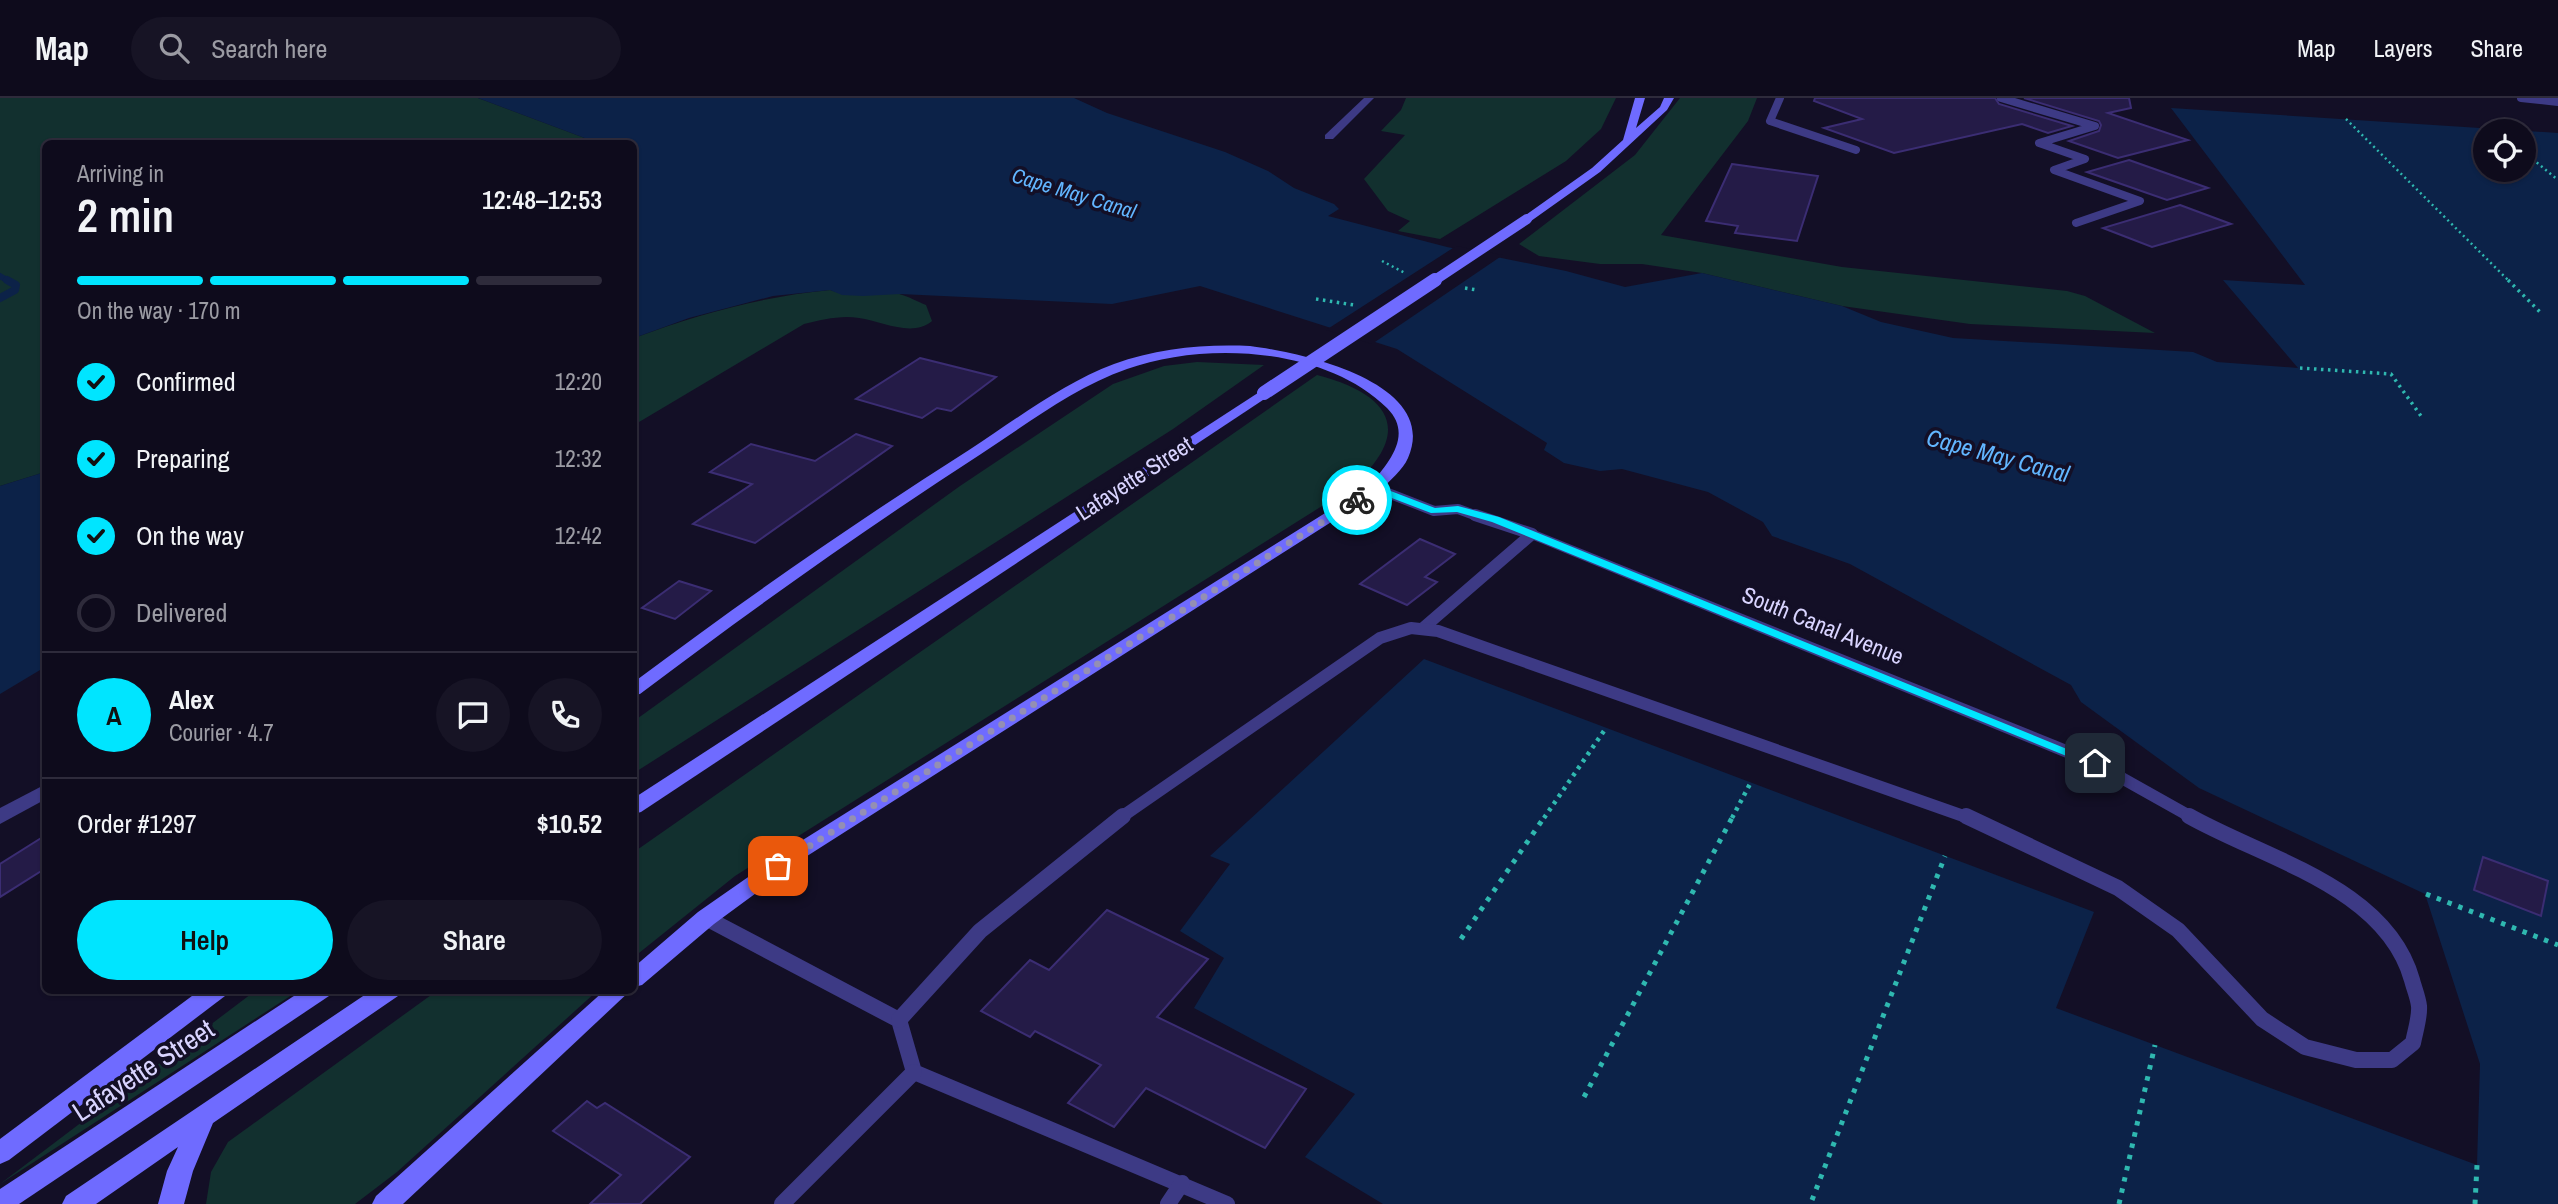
<!DOCTYPE html>
<meta charset="utf-8">
<style>
:root{--surface:#0e0b1c;--page:#171425;--text:#f1f3f6;--muted:#9b9ba3;--line:#2e2b3b;--accent:#00e5ff}
body{margin:0;font-family:"Archivo Narrow",sans-serif;background:var(--page);color:var(--text);height:100vh;display:flex;flex-direction:column;font-size:26px;white-space:nowrap}
*{box-sizing:border-box;margin:0}
p{font-size:23px;color:var(--muted)}
.icon{flex:none;width:38px;height:38px;fill:none;stroke:currentColor;stroke-width:2;stroke-linecap:round;stroke-linejoin:round}
.map{position:relative;flex:1;overflow:hidden}
.details{position:absolute;left:42px;top:42px;width:595px;height:854px;display:flex;flex-direction:column;background:var(--surface);border-radius:10px;box-shadow:0 2px 5px #0004,0 0 0 2px var(--line)}
.details>*{flex:none}
.buttons{position:absolute;left:2473px;top:21px;display:grid;gap:14px}
.buttons a{display:grid;place-items:center;width:63px;height:63px;border-radius:50%;background:var(--surface);box-shadow:0 2px 5px #0004,0 0 0 2px var(--line);font-size:35px}
.pin{position:absolute;display:grid;place-items:center;width:60px;height:60px;color:#fff;margin:-30px;border-radius:14px;box-shadow:0 4px 10px #0006}
.courier{position:absolute;display:grid;place-items:center;width:70px;height:70px;margin:-35px;border:5px solid #00e5ff;border-radius:50%;background:#fff;color:#222;box-shadow:0 2px 9px #0007}
.summary em{font-style:normal;font-weight:600}
.summary div{display:flex;flex-direction:column-reverse}
.summary{display:flex;align-items:center;justify-content:space-between;height:119px;padding:0 35px}
h1{font-size:46px;font-weight:600;line-height:52px}
.bar{display:grid;grid-template-columns:repeat(4,1fr);gap:10px 7px;align-content:center;height:84px;padding:0 35px}
.bar i{height:9px;border-radius:5px;background:var(--line)}
.bar .selected{background:var(--accent)}
.bar p{grid-column:span 4}
.line{display:flex;align-items:center;gap:18px;padding:0 35px;border-top:2px solid var(--line)}
.line div{flex:1}
.round{display:grid;place-items:center;flex:none;width:74px;height:74px;border-radius:37px;background:var(--page)}
ol{padding:0 35px;list-style:none}
li{display:flex;align-items:center;gap:21px;height:77px}
li p{margin-inline-start:auto}
li .icon{padding:7px;border-radius:50%;background:var(--accent);color:#111;stroke-width:4}
li:last-child{color:var(--muted)}
li i{width:38px;height:38px;border:4px solid var(--line);border-radius:50%}
.button{display:flex;gap:14px;margin-top:auto;padding:14px 35px}
.button a{flex:1;height:80px;border-radius:42px;background:var(--accent);color:#111;font-size:28px;font-weight:600;line-height:80px;text-align:center}
.button a+a{background:var(--page);color:var(--text)}
header{display:flex;align-items:center;gap:42px;box-sizing:border-box;height:98px;padding:0 35px;background:var(--surface);border-bottom:2px solid var(--line)}
header strong{font-size:33px}
nav{display:flex;gap:38px;margin-inline-start:auto;font-size:24px}
.search{width:490px;height:63px;background:var(--page);display:flex;align-items:center;gap:18px;box-sizing:border-box;padding:0 24px;border-radius:38px;color:var(--muted);font-size:26px}
.map>svg:first-child{display:block}
</style>
<header>
<strong>Map</strong>
<div class="search"><svg class="icon" aria-label="search" viewBox="0 0 24 24"><circle cx="10" cy="10" r="6"/><path d="M15 15l6 6"/></svg>Search here</div>
<nav><a>Map</a><a>Layers</a><a>Share</a></nav>
</header>
<div class="map">
<svg width="2558" height="1106" viewBox="0 0 2558 1106">
<rect width="100%" height="100%" fill="#130f26"/>
<g fill="#12302f">
<polygon points="0,0 478,0 598,45 46,46 45,374 0,388"/>
<polygon points="1406,0 1616,0 1601,31 1566,63 1440,141 1398,133 1410,123 1388,113 1364,81 1405,37 1381,33 1401,12"/>
<polygon points="1680,0 1757,0 1748,23 1661,137 1842,169 2067,193 2085,198 2155,235 1970,226 1842,208 1702,175 1642,166 1600,166 1539,158 1519,146 1635,57"/>
<path d="M830,192C854,201 875,193 899,196C908,198 918,204 926,207L932,223C912,240 882,223 859,220C840,217 822,222 804,226L634,327V240C699,216 760,199 830,192Z"/>
<polygon points="1197,264 1264,267 1173,331 634,675 634,623 960,388 1113,286 1164,268"/>
<path d="M1317,277C1394,297 1414,336 1349,391L735,778L634,859V754Z"/>
<polygon points="438,892 597,893 397,1074 355,1106 206,1106 211,1074 228,1044"/>
<polygon points="255,893 298,893 0,1086"/>
</g>
<g fill="#0c2248" fill-rule="evenodd">
<path d="M478,0H1074L1107,15L1225,54L1268,73L1294,90L1334,106L1339,111L1328,118L1447,149L1566,173L1625,189L1702,175L1842,208L1881,224L1953,240L2193,254L2217,264L2298,270L2223,182L2305,187L2171,10L2558,35V1106H1383L1305,1059L1355,996L1194,910L1224,860L1180,833L1230,766L1210,758L1424,561L2094,814L2056,910L2477,1067L2480,966L2425,796L2199,690L2081,604L2071,587L1850,466L1772,438L1763,424L1708,394L1622,371L1600,373L1564,365L1544,352L1547,345L1397,251L1200,188L1112,206L900,196L863,198L842,197L830,192L773,198L689,220L634,240V46L598,45ZM2485,33H2524V72H2485Z"/>
<polygon points="45,374 45,569 0,596 0,388"/>
</g>
<polygon fill="#130f26" points="1456,148 1503,157 1372,246 1326,232"/>
<g fill="none" stroke-linecap="round" stroke-linejoin="round">
<polyline stroke="#0c2248" stroke-width="6" points="0,178 10,184"/>
<polyline stroke="#0c2248" stroke-width="8" points="0,200 15,192 16,187 7,182"/>
</g>
<g fill="#241b47" stroke="#3b2d73" stroke-width="2">
<polygon points="1815,0 1995,0 1999,6 2072,28 2048,35 2022,26 1894,55 1824,30 1862,21 1814,3"/>
<polygon points="2024,0 2129,0 2131,10 2108,15 2188,42 2118,60 2069,43 2099,33 2101,27 2099,23"/>
<polygon points="2129,62 2208,90 2167,102 2087,74"/>
<polygon points="1732,66 1818,78 1797,143 1735,135 1738,128 1706,123"/>
<polygon points="2180,107 2231,126 2152,149 2103,130"/>
<polygon points="920,260 996,279 951,313 937,310 922,320 856,301"/>
<polygon points="856,336 892,348 755,445 693,426 752,386 710,374 751,346 815,363"/>
<polygon points="1420,441 1455,456 1425,479 1437,484 1407,507 1360,486"/>
<polygon points="679,483 711,493 675,521 642,510"/>
<polygon points="46,737 46,770 0,799 0,766"/>
<polygon points="2483,759 2548,783 2541,818 2474,792"/>
<polygon points="1107,812 1208,861 1157,919 1306,991 1265,1050 1146,990 1114,1029 1068,1005 1101,967 1035,933 1030,939 981,913 1030,862 1049,872"/>
<polygon points="587,1003 597,1010 605,1005 690,1059 640,1106 590,1106 621,1077 553,1033"/>
</g>
<g fill="none" stroke-linecap="round" stroke-linejoin="round">
<g stroke="#2fb8b0" stroke-width="2.5" stroke-dasharray="2 3.5" stroke-linecap="butt">
<polyline points="2346,21 2510,184"/>
<polyline points="2495,31 2498,33"/>
<polyline points="2524,54 2558,82"/>
<polyline points="1382,163 1405,175"/>
</g>
<g stroke="#2fb8b0" stroke-width="3.5" stroke-dasharray="2.5 4.5" stroke-linecap="butt">
<polyline points="2508,182 2542,216"/>
<polyline points="1465,190 1477,192"/>
<polyline points="1316,201 1354,207"/>
<polyline points="2300,270 2391,276 2421,318"/>
</g>
<g stroke="#2fb8b0" stroke-width="4.5" stroke-dasharray="3.5 5" stroke-linecap="butt">
<polyline points="1544,720 1606,630"/>
<polyline points="1732,720 1751,684"/>
</g>
<g stroke="#2fb8b0" stroke-width="5" stroke-dasharray="4.5 7" stroke-linecap="butt">
<polyline points="2426,796 2558,847"/>
<polyline points="1461,841 1545,718"/>
<polyline points="1584,999 1733,718"/>
<polyline points="1812,1102 1945,758"/>
<polyline points="2119,1106 2155,947"/>
<polyline points="2475,1106 2477,1067"/>
</g>
<g stroke="#3d3a85" stroke-width="8">
<polyline points="1780,0 1770,23 1856,52"/>
<polyline points="2001,0 2095,28 2039,45 2085,61 2054,72 2140,103 2076,125"/>
<polyline points="2521,0 2558,4"/>
</g>
<polyline stroke="#3d3a85" stroke-width="10" points="1375,390 1434,413 1458,411 1480,419"/>
<g stroke="#3d3a85" stroke-width="12">
<polyline points="1422,531 1532,436 1475,417"/>
<polyline points="2095,665 2193,720"/>
<polyline points="1120,720 1380,540 1411,530 1438,533 1969,720"/>
</g>
<g stroke="#3d3a85" stroke-width="16">
<path d="M1966,718L2118,790L2178,832L2262,921L2305,949L2356,962H2392L2413,945C2415,934 2420,919 2419,908C2418,899 2414,890 2412,882C2386,789 2265,761 2189,718"/>
<polyline points="706,820 899,922 914,974 1227,1106"/>
<polyline points="899,922 980,833 1123,718"/>
<polyline points="782,1106 914,974"/>
<polyline points="1168,1106 1182,1085"/>
</g>
<g fill="#3d3a85" fill-rule="evenodd">
<polygon points="1364,0 1374,0 1333,41 1325,41 1325,37"/>
<polygon points="1532,431 2102,661 2105,665 2102,669 2088,669 1526,439 1524,436 1526,433"/>
<polygon points="46,686 46,701 0,726 0,710"/>
</g>
<g fill="#6f6bff" fill-rule="evenodd">
<polygon points="1635,0 1645,0 1636,30 1660,9 1664,0 1674,0 1667,12 1600,74 1531,123 1523,123 1523,119 1592,70 1623,42"/>
<path d="M1250,248C1299,254 1441,284 1408,360C1403,372 1389,383 1380,393L804,760L714,826L642,887L634,889V869L698,814L790,750L1370,387C1388,365 1414,337 1387,310C1325,249 1205,243 1127,271C1075,289 1027,326 981,356C865,431 751,512 640,596L634,597V584C742,503 854,425 969,352C1015,322 1063,285 1114,266C1158,250 1204,246 1250,248Z"/>
<polygon points="1264,291 1271,295 1269,298 641,714 634,716 634,700"/>
<polygon points="200,892 228,892 225,898 9,1062 0,1066 0,1041"/>
<polygon points="303,892 332,892 329,898 19,1106 0,1106 0,1091"/>
<polygon points="372,892 401,892 398,898 213,1025 193,1073 184,1106 158,1106 167,1073 178,1049 96,1106 62,1106 66,1098"/>
<polygon points="605,892 631,892 403,1106 372,1106 376,1098"/>
</g>
<polyline stroke="#6f6bff" stroke-width="10" points="1432,184 1527,121"/>
<polyline stroke="#6f6bff" stroke-width="14" points="1264,295 1435,182"/>
</g>
<polygon fill="#00e5ff" points="1375,387 1435,410 1458,408 1499,419 2101,665 2099,668 2091,668 1492,424 1457,414 1431,415 1376,394 1361,404 1352,402"/>
<g fill="none" stroke-linecap="round" stroke-linejoin="round">
<polyline stroke="#948fb3" stroke-width="7" stroke-dasharray="0 12.6" points="778,768 1357,402"/>
</g>
<g text-anchor="middle" dominant-baseline="central" stroke-width="7" stroke-linejoin="round" paint-order="stroke">
<g font-size="21" font-style="italic" fill="#62b6ff" stroke="#130f26">
<text transform="translate(1074 95) rotate(17)">Cape May Canal</text>
</g>
<g font-size="23" fill="#d9d4ff" stroke="#130f26">
<text transform="translate(1134 380) rotate(-33)">Lafayette Street</text>
<text transform="translate(1823 527) rotate(22)">South Canal Avenue</text>
</g>
<g font-size="24" font-style="italic" fill="#62b6ff" stroke="#130f26">
<text transform="translate(1998 357) rotate(15)">Cape May Canal</text>
</g>
<g font-size="28" fill="#d9d4ff" stroke="#130f26">
<text transform="translate(143 972) rotate(-33)">Lafayette Street</text>
</g>
</g>
</svg>
<div class="buttons">
<a><svg class="icon" aria-label="locate" viewBox="0 0 24 24"><circle cx="12" cy="12" r="6"/><path d="M12 2v4M12 18v4M2 12h4M18 12h4"/></svg></a>
</div>
<div class="pin" style="left:778px;top:768px;background:#ea580c"><svg class="icon" aria-label="bag" viewBox="0 0 24 24"><path d="M5 8h14l-1 12H6zM9 8a3 3 0 0 1 6 0"/></svg></div>
<div class="pin" style="left:2095px;top:665px;background:#1f2937"><svg class="icon" aria-label="home" viewBox="0 0 24 24"><path d="M3 11l9-7 9 7M6 9v11h12V9"/></svg></div>
<div class="courier" style="left:1357px;top:402px"><svg class="icon" aria-label="bike" viewBox="0 0 24 24"><circle cx="6" cy="16" r="4"/><circle cx="18" cy="16" r="4"/><path d="M6 16l4-8h5l3 8M10 8l3 8H6M13 5h3"/></svg></div>
<section class="details">
<div class="summary"><div><h1>2 min</h1><p>Arriving in</p></div><em>12:48–12:53</em></div>
<div class="bar"><i class="selected"></i><i class="selected"></i><i class="selected"></i><i></i><p>On the way · 170 m</p></div>
<ol>
<li><svg class="icon" aria-label="check" viewBox="0 0 24 24"><path d="M5 12l5 5 9-10"/></svg>Confirmed<p>12:20</p></li>
<li><svg class="icon" aria-label="check" viewBox="0 0 24 24"><path d="M5 12l5 5 9-10"/></svg>Preparing<p>12:32</p></li>
<li><svg class="icon" aria-label="check" viewBox="0 0 24 24"><path d="M5 12l5 5 9-10"/></svg>On the way<p>12:42</p></li>
<li><i></i>Delivered</li>
</ol>
<div class="line" style="height:126px"><b class="round" style="background:var(--accent);color:#111">A</b><div><b>Alex</b><p>Courier · 4.7</p></div><a class="round"><svg class="icon" aria-label="chat" viewBox="0 0 24 24"><path d="M4 5h16v11H9l-5 4z"/></svg></a><a class="round"><svg class="icon" aria-label="phone" viewBox="0 0 24 24"><path d="M5 4h4l2 5-3 2q2 4 5 5l2-3 5 2v4C11 20 4 13 5 4z"/></svg></a></div>
<div class="line" style="height:91px"><div>Order #1297</div><b>$10.52</b></div>
<div class="button"><a>Help</a><a>Share</a></div>
</section>
</div>
